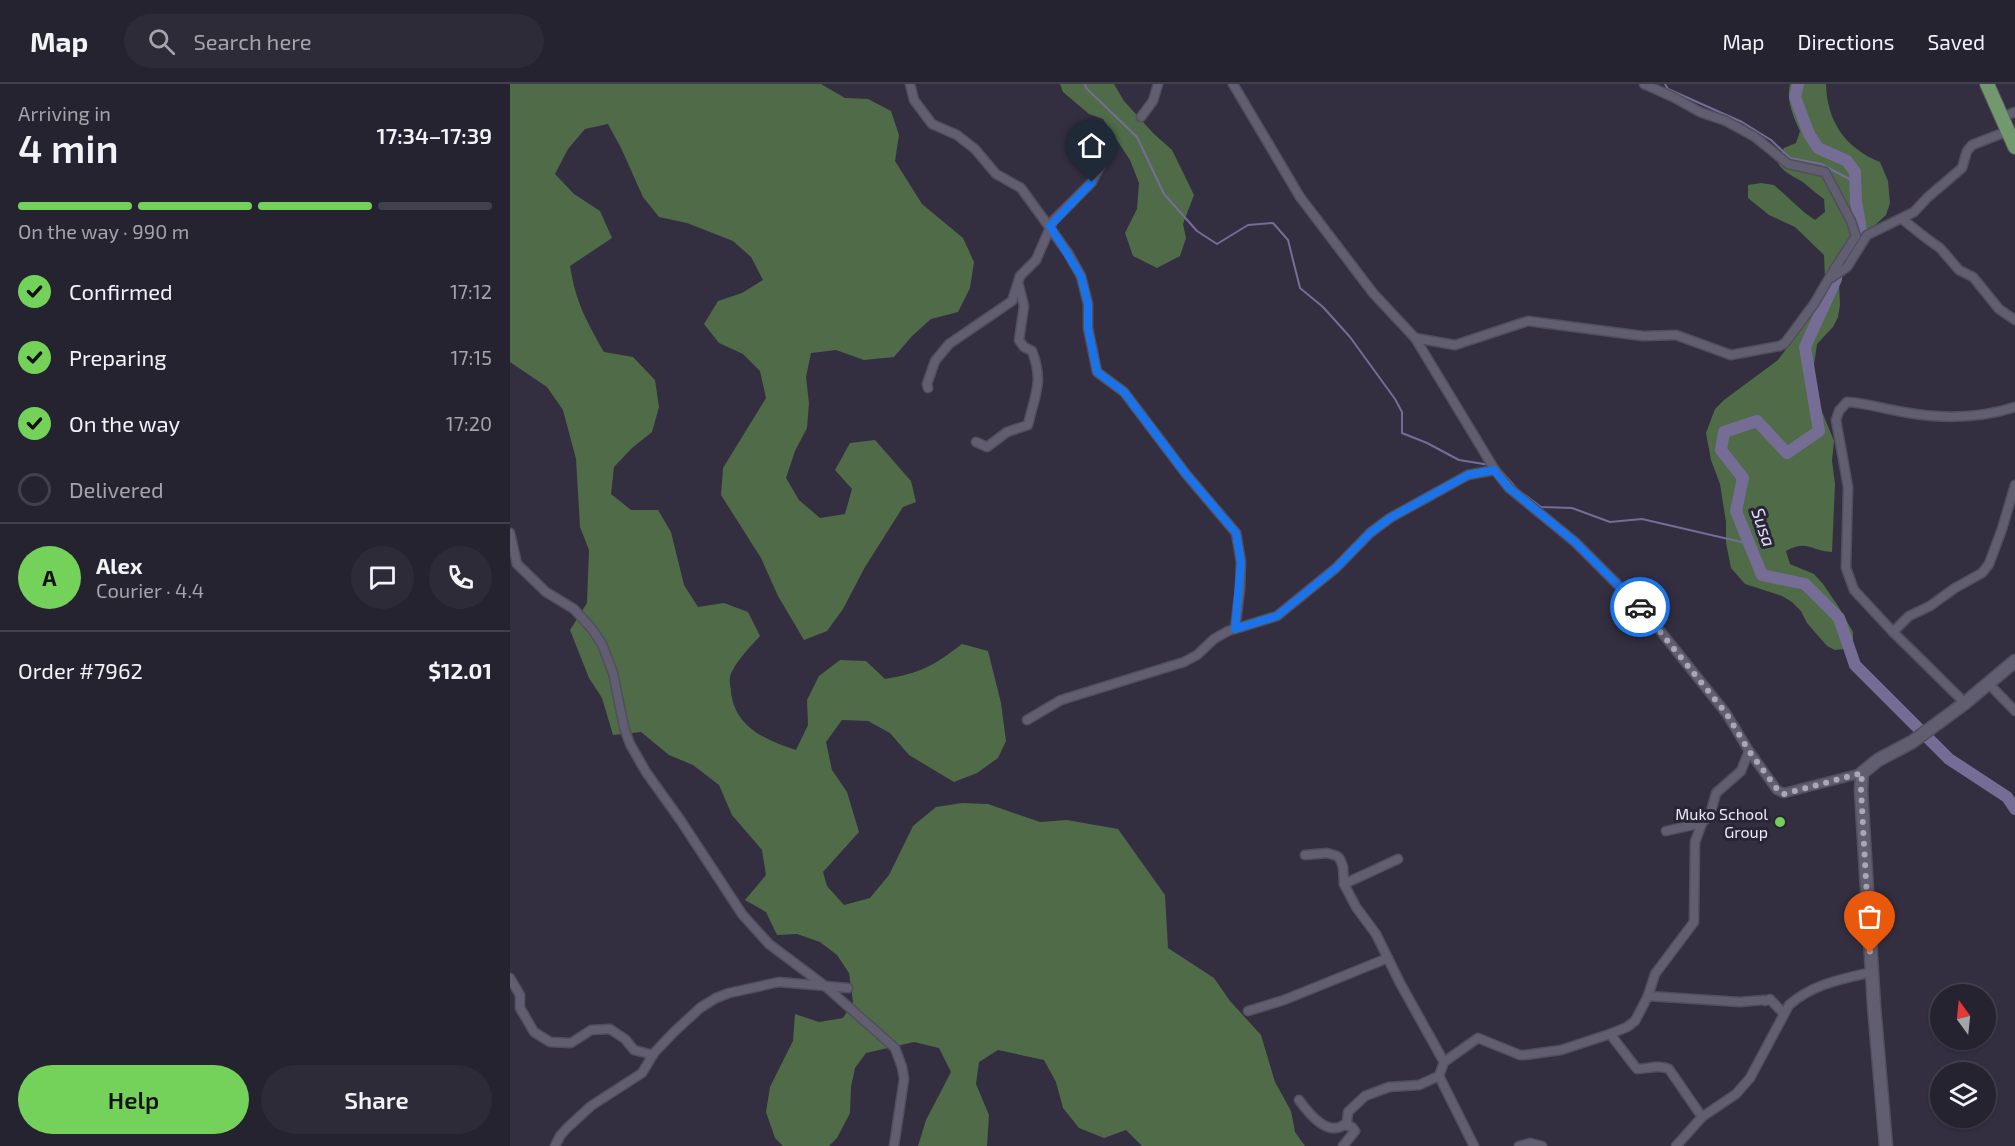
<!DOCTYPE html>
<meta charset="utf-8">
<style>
:root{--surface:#262331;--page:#2e2b39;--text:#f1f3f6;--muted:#a4a4ab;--line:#42404d;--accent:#74d25b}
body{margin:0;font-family:"Exo 2",sans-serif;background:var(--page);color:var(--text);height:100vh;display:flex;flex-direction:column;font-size:22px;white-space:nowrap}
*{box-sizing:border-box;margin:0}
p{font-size:20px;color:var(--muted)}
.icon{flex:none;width:33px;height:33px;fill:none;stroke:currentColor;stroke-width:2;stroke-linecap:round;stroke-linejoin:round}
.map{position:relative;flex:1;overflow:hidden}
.side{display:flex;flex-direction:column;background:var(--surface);width:510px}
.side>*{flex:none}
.needle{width:39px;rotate:345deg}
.tools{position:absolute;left:1420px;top:900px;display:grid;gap:12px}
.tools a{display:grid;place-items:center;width:66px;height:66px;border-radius:50%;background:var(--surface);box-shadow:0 2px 4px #0004,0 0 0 2px var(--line);font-size:30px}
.pin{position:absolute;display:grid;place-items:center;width:51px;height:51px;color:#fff;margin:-62px -26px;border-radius:50% 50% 50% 0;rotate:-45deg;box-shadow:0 0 6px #0007}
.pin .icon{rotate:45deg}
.courier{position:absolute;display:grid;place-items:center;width:60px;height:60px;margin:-30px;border:4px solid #1a73e8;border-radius:50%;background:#fff;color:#222;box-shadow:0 2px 8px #0007}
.overview em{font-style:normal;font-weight:600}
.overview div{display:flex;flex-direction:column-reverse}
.overview{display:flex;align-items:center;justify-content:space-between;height:102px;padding:0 18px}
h1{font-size:39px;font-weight:600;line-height:45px}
.bar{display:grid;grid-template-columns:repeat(4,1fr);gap:9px 6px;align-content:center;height:72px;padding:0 18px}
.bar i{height:8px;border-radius:4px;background:var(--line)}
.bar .on{background:var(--accent)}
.bar p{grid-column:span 4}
.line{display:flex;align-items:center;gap:15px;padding:0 18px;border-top:2px solid var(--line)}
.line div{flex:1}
.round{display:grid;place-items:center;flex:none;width:63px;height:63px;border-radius:32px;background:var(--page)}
ol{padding:0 18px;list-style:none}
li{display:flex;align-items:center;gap:18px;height:66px}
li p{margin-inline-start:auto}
li .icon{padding:6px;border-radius:50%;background:var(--accent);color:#111;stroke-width:4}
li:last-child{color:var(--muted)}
li i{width:33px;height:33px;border:3px solid var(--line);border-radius:50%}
.button{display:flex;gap:12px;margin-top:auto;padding:12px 18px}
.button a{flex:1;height:69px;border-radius:36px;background:var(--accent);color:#111;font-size:24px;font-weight:600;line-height:69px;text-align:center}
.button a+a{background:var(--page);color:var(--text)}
header{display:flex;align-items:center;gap:36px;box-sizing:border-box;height:84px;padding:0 30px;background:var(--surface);border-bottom:2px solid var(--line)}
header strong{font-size:28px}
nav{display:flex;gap:33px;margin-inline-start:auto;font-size:21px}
.search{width:420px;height:54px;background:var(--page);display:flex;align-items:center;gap:15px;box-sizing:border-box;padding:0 21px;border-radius:33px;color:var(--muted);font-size:22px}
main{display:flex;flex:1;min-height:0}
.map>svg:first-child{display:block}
</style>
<header>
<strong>Map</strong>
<div class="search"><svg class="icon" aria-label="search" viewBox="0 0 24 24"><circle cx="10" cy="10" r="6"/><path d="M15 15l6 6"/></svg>Search here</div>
<nav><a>Map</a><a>Directions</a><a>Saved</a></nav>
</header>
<main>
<section class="side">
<div class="overview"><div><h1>4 min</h1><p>Arriving in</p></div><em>17:34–17:39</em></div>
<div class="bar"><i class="on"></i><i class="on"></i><i class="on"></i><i></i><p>On the way · 990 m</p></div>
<ol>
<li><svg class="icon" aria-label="check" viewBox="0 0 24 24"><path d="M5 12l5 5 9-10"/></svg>Confirmed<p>17:12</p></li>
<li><svg class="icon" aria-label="check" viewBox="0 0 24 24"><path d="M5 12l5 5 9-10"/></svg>Preparing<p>17:15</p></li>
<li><svg class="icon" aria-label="check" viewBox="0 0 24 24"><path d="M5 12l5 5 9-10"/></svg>On the way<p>17:20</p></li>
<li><i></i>Delivered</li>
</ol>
<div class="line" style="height:108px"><b class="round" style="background:var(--accent);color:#111">A</b><div><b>Alex</b><p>Courier · 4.4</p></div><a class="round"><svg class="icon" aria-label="chat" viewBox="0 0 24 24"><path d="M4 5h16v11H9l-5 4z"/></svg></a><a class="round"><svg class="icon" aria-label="phone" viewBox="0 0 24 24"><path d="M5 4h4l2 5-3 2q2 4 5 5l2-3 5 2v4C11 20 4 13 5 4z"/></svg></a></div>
<div class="line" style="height:78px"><div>Order #7962</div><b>$12.01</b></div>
<div class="button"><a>Help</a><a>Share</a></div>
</section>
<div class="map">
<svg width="1505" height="1062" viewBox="0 0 1505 1062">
<rect width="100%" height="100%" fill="#332f41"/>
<g fill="#4f6b48">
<path d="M0,0H311L335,14L358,15L381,27L389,51L385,77L412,120L453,154L464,178L460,204L448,228L421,235L402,252L384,273L354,276L326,266L301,269L296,293L299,319L297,344L285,367L276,394L289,416L310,434L335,430L342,405L325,386L340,359L365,356L401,397L406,418L393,423L355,483L333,525L317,547L294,556L268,512L251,474L211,411L213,384L256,314L250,287L233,270L209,259L194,240L208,217L232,209L253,196L241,173L223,157L177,139L149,133L133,113L111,64L98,40L75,45L58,65L45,90L64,110L90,127L102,154L60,182C66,219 76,236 94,268L123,273L145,296L149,323L142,348L122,364L104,383L101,410L121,426H148L161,448L174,501L188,523L214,519L238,528L250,552C241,562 222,581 220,594C219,597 221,604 221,608C225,643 255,656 286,666L298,641L297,616L309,592L330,576L356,577L375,595C411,589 423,582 452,560L478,567L491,619L496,657L488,674L467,689L444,698L399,671L380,649L358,637L332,636L316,658L322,686L337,708L349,748L313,788L317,802L334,821L360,814L379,791L403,742L426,723L452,719L478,720L530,738L557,736L608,745L655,811L658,864L704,894L720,917L751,951L765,998L781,1027L785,1048L795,1062H632L616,1046L594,1054L569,1044L553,1024L546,998L534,976L488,966L469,978L466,1000L479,1031L477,1062H408L416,1036L441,988L429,964L404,958L356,969L345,984L341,1003L340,1029L327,1054L319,1062H273L265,1054L256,1028L260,1003L283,957L285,930L309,938L333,934L343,918L339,889L327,871L310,858L287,850L267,851L256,828L235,816L256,791L252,766L222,731L209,701L183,681L159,671L131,648L103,651L92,614L79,594L60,546L77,519L79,466L70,443L66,375L53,326L37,303L0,278Z"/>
<polygon points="550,0 604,0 614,17 643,49 662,66 684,111 673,140 676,154 670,172 647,184 623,172 615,149 627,125 629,99 620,76 593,35 579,30 553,8"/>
<path d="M1280,0H1316C1317,37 1335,64 1370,78L1378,97L1380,119L1376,131L1363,143L1329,199L1330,221L1328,233L1323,243L1307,260L1303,288L1311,325L1324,357L1322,377L1325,400L1322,468C1301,467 1297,455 1276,467L1280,480L1304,490L1313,500L1328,522L1343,548V564L1325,566L1317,562L1297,539L1291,527L1282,518L1272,512L1235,500L1221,484L1216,459V438L1210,400L1201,376L1196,349L1205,325L1214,316L1268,276L1290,246L1315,193L1314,171L1285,143L1259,131L1238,114V101L1251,99L1264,101L1295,129L1305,136L1315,128L1314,115C1307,110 1301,105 1294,99C1284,92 1272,89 1267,77L1274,64L1286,59L1290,47C1283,32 1276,16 1280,0Z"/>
</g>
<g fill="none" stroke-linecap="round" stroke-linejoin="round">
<g stroke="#766d96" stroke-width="2">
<polyline points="575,0 576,4 627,53 654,110 687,147 707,160 738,141 763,139 778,156 790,204 813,223 840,253 885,315 892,328 892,349 917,359 949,376 980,381"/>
<polyline points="1155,0 1158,5 1232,38 1261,56 1280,74 1311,80 1345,98"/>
<polyline points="992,388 1007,405 1031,423 1062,424 1100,438 1132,435 1240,460"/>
</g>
<polyline stroke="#766d96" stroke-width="12" points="1288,0 1285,13 1299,50 1308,64 1337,77 1345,88 1346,117 1352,152 1342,171 1326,187 1326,195 1295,263 1309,347 1277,369 1247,337 1214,348 1211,366 1233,394 1226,427 1252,491 1295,500 1329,534 1345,581 1439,675 1497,713 1505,725"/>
<defs>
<g id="minor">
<polyline points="400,0 404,16 422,40 447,51 465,65 486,90 511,104 558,169 571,192 578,220 578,244 587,288 614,308 676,390 726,449 731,478 730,505 725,545"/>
<polyline points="723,0 790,113 863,209 905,254 985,386 999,404 1065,458 1136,529 1216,629 1239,667 1267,706 1274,709 1352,689"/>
<polyline points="631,33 643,17 648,0"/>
<polyline points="1492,33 1505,28"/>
<polyline points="1392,135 1416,154 1430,164 1449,186 1463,193 1489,225 1505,236"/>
<polyline points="1321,194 1337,183 1357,151 1404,128 1418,113 1452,84 1457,67 1462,61 1498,47"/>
<polyline points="905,254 945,261 1018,237 1133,252 1166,251 1221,271 1270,262 1275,259 1304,220 1325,184 1346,152 1341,137 1315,88 1278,80 1245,53 1216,37 1190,28 1163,13 1134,0"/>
<polyline points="418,304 417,300 425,277 439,260 502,217 510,192 526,176 543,137 582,98 595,73"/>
<path d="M466,358L477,363L497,348L518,341C525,310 534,298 522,267L514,263L509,256L514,222L509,202"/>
<polyline points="0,449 7,480 36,508 64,525 82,545 92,560 103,589 114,643 120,660 136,688 171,737 232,830 259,860 315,902 385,964 392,983 394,995 384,1062"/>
<polyline points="1383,548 1399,532 1420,522 1445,504 1472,489 1479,480 1492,445 1505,401"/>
<polyline points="1478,599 1505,627"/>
<path d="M1455,619L1383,548L1344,506L1336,484L1338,403L1326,336L1329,327L1337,318C1356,319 1374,325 1393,328C1431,335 1468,335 1505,323"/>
<polyline points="517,636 551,616 674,578 687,571 704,555 718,547 767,532 826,484 860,449 880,434 958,391 985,386"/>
<polyline points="1156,747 1192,739 1200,731 1206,709 1231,687 1239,667"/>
<polyline points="795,771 817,769 827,772 830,775 833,783 834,800 846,823 866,850 890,899 934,978"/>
<polyline points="834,800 888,775"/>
<polyline points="0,894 10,911 10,924 24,948 40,958 61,959 81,946 100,945 115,955 124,966 143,971"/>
<polyline points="1138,912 1230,918 1254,916 1255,917 1260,915 1274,930"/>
<polyline points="738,927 774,916 878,874"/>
<path d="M1100,950L1127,985C1137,985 1149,980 1159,985L1192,1033"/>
<path d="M789,1016C799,1030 820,1056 837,1038L838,1028L855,1012L879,1003L909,1001L929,992"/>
<polyline points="45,1062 50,1052 56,1045 81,1022 132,989 144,969 164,948 190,924 206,914 219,909 269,898 338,904"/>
<polyline points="833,1062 845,1047 842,1043 834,1041"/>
<polyline points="964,1062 929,992 934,978 968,954 1010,971 1015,971 1051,966 1100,950 1117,943 1125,937 1138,912 1145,890 1184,838 1185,758 1192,739"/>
<polyline points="1009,1062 1020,1059 1032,1062"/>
<path d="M1166,1062L1192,1033L1226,1010L1240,994L1279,921C1303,900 1331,895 1362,888"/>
</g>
<polyline id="secondary" points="1376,1062 1364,922 1351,706 1352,689 1368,676 1402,658 1455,619 1505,577"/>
<polyline id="primary" points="1477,0 1505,63"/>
</defs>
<use href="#minor" stroke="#514e5d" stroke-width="11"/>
<use href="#secondary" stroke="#514e5d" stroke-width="15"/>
<use href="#primary" stroke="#514e5d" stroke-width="16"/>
<use href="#minor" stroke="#625e72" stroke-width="8"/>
<use href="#secondary" stroke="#625e72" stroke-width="12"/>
<use href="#primary" stroke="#72986e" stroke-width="14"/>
</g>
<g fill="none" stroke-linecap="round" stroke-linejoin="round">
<polyline stroke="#aba8b6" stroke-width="6" stroke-dasharray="0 10.8" points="1130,523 1216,629 1239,667 1270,709 1274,710 1352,689 1351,706 1360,869"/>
<polyline stroke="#1a73e8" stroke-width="8" points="582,98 540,142 571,192 578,220 578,244 587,288 614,308 676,390 726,449 731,478 725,545 767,532 826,484 860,449 880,434 958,391 984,386 999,404 1065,458 1130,523"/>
</g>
<circle fill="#74d25b" stroke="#292537" stroke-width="2" cx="1270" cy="738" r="6"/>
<g text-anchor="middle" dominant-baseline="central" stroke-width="6" stroke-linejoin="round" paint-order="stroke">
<g font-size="16" fill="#ebe9f5" stroke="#292537" text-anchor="end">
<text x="1258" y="729">Muko School<tspan x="1258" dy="18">Group</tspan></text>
</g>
<g font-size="18" font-style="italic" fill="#e3def9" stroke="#292537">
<text transform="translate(1254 443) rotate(71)">Susa</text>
</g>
</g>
</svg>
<div class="tools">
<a><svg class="needle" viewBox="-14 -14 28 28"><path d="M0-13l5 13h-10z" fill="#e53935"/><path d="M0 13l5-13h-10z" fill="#a4a4ab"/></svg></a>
<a><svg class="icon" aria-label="layers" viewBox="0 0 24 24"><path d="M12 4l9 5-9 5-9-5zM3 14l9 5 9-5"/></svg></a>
</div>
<div class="pin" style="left:1360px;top:869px;background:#ea580c"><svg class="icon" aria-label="bag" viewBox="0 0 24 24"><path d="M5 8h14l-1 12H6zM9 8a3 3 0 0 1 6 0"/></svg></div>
<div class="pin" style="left:582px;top:98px;background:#1f2937"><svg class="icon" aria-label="home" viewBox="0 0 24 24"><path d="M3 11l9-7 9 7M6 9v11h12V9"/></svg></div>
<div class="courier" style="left:1130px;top:523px"><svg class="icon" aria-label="car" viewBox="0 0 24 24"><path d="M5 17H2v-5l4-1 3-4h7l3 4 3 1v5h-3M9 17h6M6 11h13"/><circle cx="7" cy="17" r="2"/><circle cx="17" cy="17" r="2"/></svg></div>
</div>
</main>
